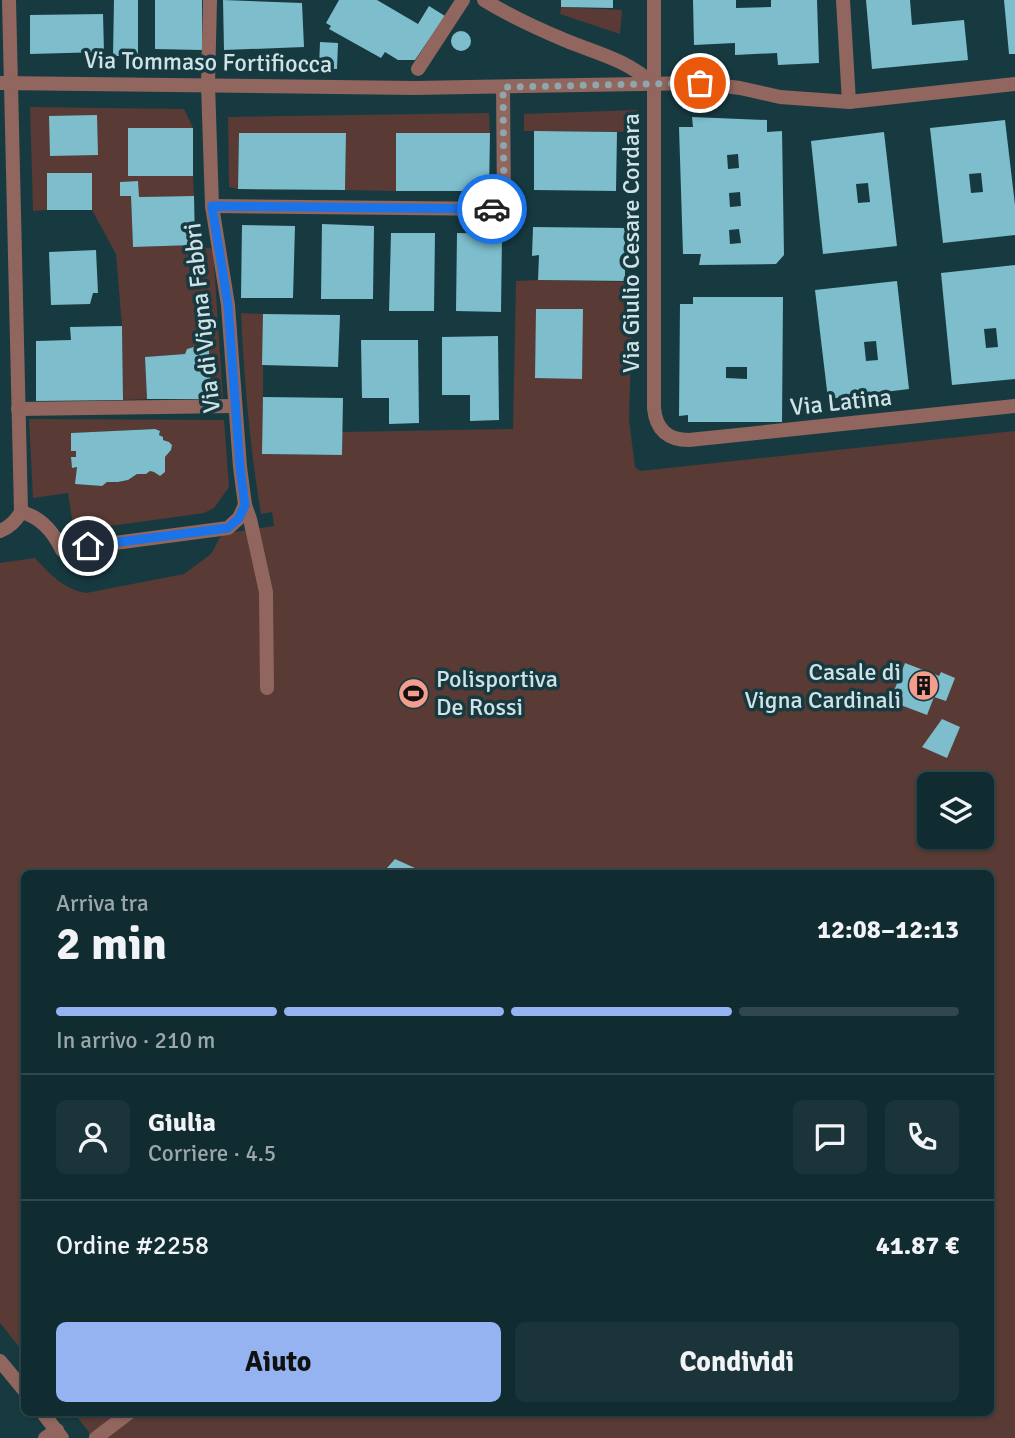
<!DOCTYPE html>
<html lang="it">
<meta charset="utf-8">
<style>
:root{--surface:#112c31;--page:#1a3439;--text:#f1f3f6;--muted:#9ca7ab;--line:#30484d;--accent:#95b2f1}
body{margin:0;font-family:Signika,sans-serif;background:var(--page);color:var(--text);height:100vh;display:flex;flex-direction:column;font-size:26px;white-space:nowrap}
*{box-sizing:border-box;margin:0}
p{font-size:23px;color:var(--muted)}
.icon{flex:none;width:38px;height:38px;fill:none;stroke:currentColor;stroke-width:2;stroke-linecap:round;stroke-linejoin:round}
.map{position:relative;flex:1;overflow:hidden}
.details{position:absolute;left:21px;top:870px;width:973px;height:546px;display:flex;flex-direction:column;background:var(--surface);border-radius:10px;box-shadow:0 2px 5px #0004,0 0 0 2px var(--line)}
.details>*{flex:none}
.controls{position:absolute;left:917px;top:772px;display:grid;gap:14px}
.controls a{display:grid;place-items:center;width:77px;height:77px;border-radius:10px;background:var(--surface);box-shadow:0 2px 5px #0004,0 0 0 2px var(--line);font-size:35px}
.pin{position:absolute;display:grid;place-items:center;width:60px;height:60px;color:#fff;margin:-30px;border:4px solid #fff;border-radius:50%;box-shadow:0 2px 7px #0007}
.courier{position:absolute;display:grid;place-items:center;width:70px;height:70px;margin:-35px;border:5px solid #1a73e8;border-radius:50%;background:#fff;color:#222;box-shadow:0 2px 9px #0007}
.overview em{font-style:normal;font-weight:700}
.overview div{display:flex;flex-direction:column-reverse}
.overview{display:flex;align-items:center;justify-content:space-between;height:119px;padding:0 35px}
h1{font-size:46px;font-weight:700;line-height:52px}
.bar{display:grid;grid-template-columns:repeat(4,1fr);gap:10px 7px;align-content:center;height:84px;padding:0 35px}
.bar i{height:9px;border-radius:5px;background:var(--line)}
.bar .on{background:var(--accent)}
.bar p{grid-column:span 4}
.line{display:flex;align-items:center;gap:18px;padding:0 35px;border-top:2px solid var(--line)}
.line div{flex:1}
.round{display:grid;place-items:center;flex:none;width:74px;height:74px;border-radius:10px;background:var(--page)}
.button{display:flex;gap:14px;margin-top:auto;padding:14px 35px}
.button a{flex:1;height:80px;border-radius:10px;background:var(--accent);color:#111;font-size:28px;font-weight:700;line-height:80px;text-align:center}
.button a+a{background:var(--page);color:var(--text)}
.map>svg:first-child{display:block}
</style>
<div class="map">
<svg width="1015" height="1438" viewBox="0 0 1015 1438">
<rect width="100%" height="100%" fill="#173a41"/>
<g fill="#593a34" fill-rule="evenodd">
<polygon points="561,7 622,10 620,34 560,14"/>
<polygon points="30,107 184,109 193,128 128,128 129,176 193,176 194,196 139,197 137,181 120,182 120,195 131,196 133,247 195,245 213,249 223,398 211,399 209,349 194,347 187,349 185,354 145,357 147,399 123,400 122,326 116,254 92,210 92,173 47,173 47,210 33,211"/>
<polygon points="637,110 638,132 524,131 524,114"/>
<polygon points="489,113 490,133 397,133 396,191 345,190 346,133 239,133 238,189 229,187 228,117"/>
<path d="M538,280L633,282L629,420L635,467L640,471L1015,431V1438H89V1432L73,1412H990V873H24V1353L0,1323V563L35,558C50,574 63,589 86,593L184,574L211,554L222,534L274,526L272,512L261,514C250,447 244,380 241,313L263,314V454L341,455L342,432L513,429L516,281ZM929,784H982V836H929Z"/>
<path d="M29,419L224,420L229,487L214,508L204,513L74,531L68,493L33,498ZM155,429L160,431L159,435L163,437V440L169,442L172,445L171,450L165,457V471L160,476L154,472L150,471L146,474H137L128,480L119,482H107L102,486L76,484L77,467L72,468L71,458L76,457V451H71V433Z"/>
</g>
<g fill="#7dbdcc" fill-rule="evenodd">
<polygon points="114,0 138,0 138,56 113,56"/>
<polygon points="155,0 202,0 202,50 155,49"/>
<polygon points="223,0 302,3 304,47 224,50"/>
<polygon points="339,0 377,0 418,24 429,6 445,16 415,60 398,60 385,52 381,58 329,29 331,26 326,23"/>
<polygon points="561,0 613,0 613,8 561,7"/>
<polygon points="693,0 736,0 736,8 771,7 771,0 817,0 819,63 778,65 777,53 735,55 735,43 694,45"/>
<polygon points="866,0 910,0 912,25 964,20 968,60 872,69"/>
<polygon points="1004,0 1015,0 1015,54 1009,54"/>
<polygon points="103,14 104,52 30,54 30,15"/>
<circle cx="461" cy="41" r="10"/>
<polygon points="320,42 338,43 337,69 319,68"/>
<polygon points="97,115 98,155 50,156 49,116"/>
<path d="M692,117L767,120V132L782,131L784,255L776,264L699,265L701,254H683L679,127H693ZM738,154L739,168L728,169L727,155ZM740,192L741,206L730,207L729,193ZM739,229L741,243L730,244L729,230Z"/>
<path d="M1005,120L1015,205V235L943,243L930,128ZM981,173L983,192L971,193L969,174Z"/>
<rect x="128" y="128" width="65" height="48"/>
<polygon points="534,131 617,132 616,191 534,190"/>
<path d="M884,132L897,246L823,254L811,141ZM868,183L870,202L858,203L856,184Z"/>
<polygon points="239,133 346,133 345,190 238,189"/>
<polygon points="396,133 490,133 489,191 396,191"/>
<rect x="47" y="173" width="45" height="37"/>
<polygon points="138,181 139,197 194,196 195,245 133,247 131,196 120,196 120,182"/>
<polygon points="322,224 374,226 373,299 321,299"/>
<polygon points="242,225 295,226 293,298 241,298"/>
<polygon points="533,227 625,228 625,281 538,280 539,255 532,256"/>
<polygon points="391,233 435,233 434,311 389,311"/>
<polygon points="457,233 502,234 501,312 456,311"/>
<polygon points="96,250 98,293 93,293 90,304 51,305 49,252"/>
<path d="M1015,265V379L952,385L941,273ZM996,328L998,347L986,348L984,329Z"/>
<path d="M897,281L909,389L828,399L815,290ZM876,341L878,360L866,361L864,342Z"/>
<path d="M693,297H783L782,422H688V415L679,416L680,304H693ZM726,367H747V379L726,378Z"/>
<polygon points="536,309 583,309 582,379 535,378"/>
<polygon points="263,314 340,315 338,367 262,365"/>
<polygon points="122,326 123,400 36,401 36,341 71,340 70,327"/>
<polygon points="498,336 499,420 470,421 470,395 442,395 442,337"/>
<polygon points="361,340 418,340 419,423 389,424 389,398 362,398"/>
<polygon points="194,347 209,349 211,399 147,399 145,357 185,354 187,349"/>
<polygon points="263,397 343,398 342,455 262,454"/>
<polygon points="155,429 160,431 159,435 163,437 163,440 169,442 172,445 171,450 165,457 165,472 160,476 154,472 150,471 146,474 137,474 128,480 118,482 107,482 102,486 75,484 77,467 72,468 71,457 76,457 76,451 71,451 71,433"/>
<polygon points="905,663 939,676 941,672 955,678 946,701 934,697 927,715 890,701"/>
<polygon points="942,719 960,727 947,758 922,747"/>
<polygon points="395,859 426,873 386,873 386,869"/>
</g>
<g fill="none" stroke-linecap="round" stroke-linejoin="round">
<g stroke="#91665e" stroke-width="14">
<polyline points="212,206 504,209 503,87"/>
<polyline points="245,505 250,519 266,592 267,688"/>
</g>
<g stroke="#91665e" stroke-width="14">
<polyline points="9,0 21,512"/>
<path d="M484,0C510,16 538,29 567,41C599,54 627,60 653,84"/>
<path d="M654,0V408C656,430 668,440 689,440L1015,406"/>
<polyline points="843,0 849,102"/>
<polyline points="418,69 463,0"/>
<polyline points="0,83 415,88 700,83 740,88 780,97 849,102 1015,84"/>
<polyline points="18,409 235,406"/>
<path d="M21,512C41,517 53,531 62,550L228,528L239,518L245,505L240,467L228,305L212,206L208,84L210,0"/>
<path d="M0,531C10,527 16,521 21,512"/>
<polyline points="0,1361 24,1390"/>
<polyline points="42,1412 62,1438"/>
<polyline points="45,1438 57,1430"/>
<polyline points="96,1438 130,1412"/>
</g>
</g>
<g fill="none" stroke-linecap="round" stroke-linejoin="round">
<polyline stroke="#8fa7ac" stroke-width="7" stroke-dasharray="0 12.6" points="492,209 504,209 503,87 700,83"/>
<polyline stroke="#1a73e8" stroke-width="9" points="88,546 228,528 239,518 245,505 240,467 228,305 212,206 492,209"/>
</g>
<defs>
<symbol id="building-disc" viewBox="-11 -11 22 22"><circle r="9.5" fill="#f49d8d" stroke="#173a41"/><path d="M-4-6H4V6H1V3H-1V6H-4ZM-2.5-4.3h1.7v1.8h-1.7ZM.8-4.3h1.7v1.8H.8ZM-2.5-1h1.7V.8h-1.7ZM.8-1h1.7V.8H.8Z" fill="#111"/></symbol>
<symbol id="stadium-disc" viewBox="-11 -11 22 22"><circle r="9.5" fill="#f49d8d" stroke="#173a41"/><path d="M0-5a6.5 5 0 1 0 0 10a6.5 5 0 1 0 0-10ZM-3.5-1.8h7v3.6h-7Z" fill="#111"/></symbol>
</defs>
<g fill-rule="evenodd">
<use href="#building-disc" x="906" y="668" width="35" height="35"/>
<use href="#stadium-disc" x="396" y="676" width="35" height="35"/>
</g>
<g text-anchor="middle" dominant-baseline="central" stroke-width="7" stroke-linejoin="round" paint-order="stroke">
<g font-size="24" fill="#cfe2e6" stroke="#173a41">
<text transform="translate(208 62) rotate(1)">Via Tommaso Fortifiocca</text>
<text transform="translate(631 243) rotate(-90)">Via Giulio Cesare Cordara</text>
<text transform="translate(202 318) rotate(-96)">Via di Vigna Fabbri</text>
<text transform="translate(841 402) rotate(-6)">Via Latina</text>
</g>
<g font-size="24" fill="#cfe2e6" stroke="#173a41" text-anchor="end">
<text x="901" y="672">Casale di<tspan x="901" dy="28">Vigna Cardinali</tspan></text>
<text x="436" y="679" text-anchor="start">Polisportiva<tspan x="436" dy="28">De Rossi</tspan></text>
</g>
</g>
</svg>
<div class="controls">
<a><svg class="icon" aria-label="layers" viewBox="0 0 24 24"><path d="M12 4l9 5-9 5-9-5zM3 14l9 5 9-5"/></svg></a>
</div>
<div class="pin" style="left:700px;top:83px;background:#ea580c"><svg class="icon" aria-label="bag" viewBox="0 0 24 24"><path d="M5 8h14l-1 12H6zM9 8a3 3 0 0 1 6 0"/></svg></div>
<div class="pin" style="left:88px;top:546px;background:#1f2937"><svg class="icon" aria-label="home" viewBox="0 0 24 24"><path d="M3 11l9-7 9 7M6 9v11h12V9"/></svg></div>
<div class="courier" style="left:492px;top:209px"><svg class="icon" aria-label="car" viewBox="0 0 24 24"><path d="M5 17H2v-5l4-1 3-4h7l3 4 3 1v5h-3M9 17h6M6 11h13"/><circle cx="7" cy="17" r="2"/><circle cx="17" cy="17" r="2"/></svg></div>
<section class="details">
<div class="overview"><div><h1>2 min</h1><p>Arriva tra</p></div><em>12:08–12:13</em></div>
<div class="bar"><i class="on"></i><i class="on"></i><i class="on"></i><i></i><p>In arrivo · 210 m</p></div>
<div class="line" style="height:126px"><a class="round"><svg class="icon" aria-label="person" viewBox="0 0 24 24"><circle cx="12" cy="8" r="4"/><path d="M4 21q1-7 8-7t8 7"/></svg></a><div><b>Giulia</b><p>Corriere · 4.5</p></div><a class="round"><svg class="icon" aria-label="chat" viewBox="0 0 24 24"><path d="M4 5h16v11H9l-5 4z"/></svg></a><a class="round"><svg class="icon" aria-label="phone" viewBox="0 0 24 24"><path d="M5 4h4l2 5-3 2q2 4 5 5l2-3 5 2v4C11 20 4 13 5 4z"/></svg></a></div>
<div class="line" style="height:91px"><div>Ordine #2258</div><b>41.87 €</b></div>
<div class="button"><a>Aiuto</a><a>Condividi</a></div>
</section>
</div>
